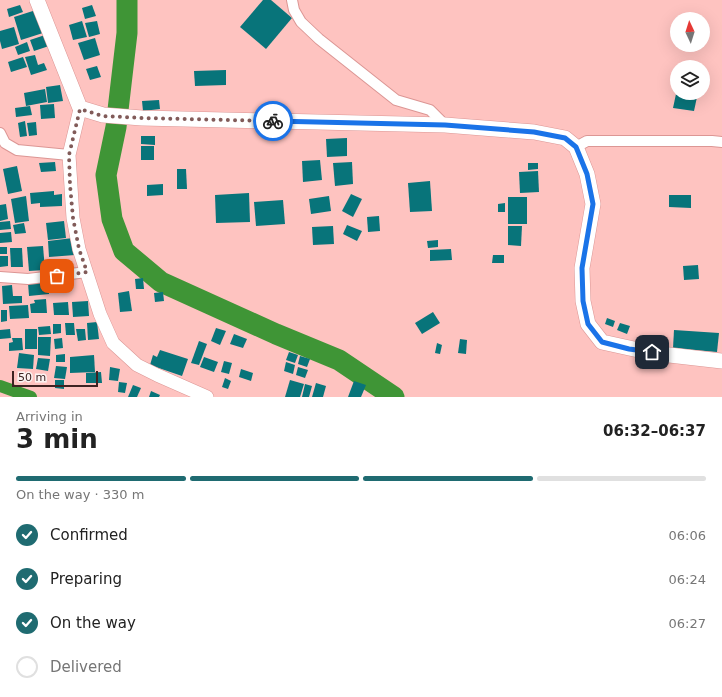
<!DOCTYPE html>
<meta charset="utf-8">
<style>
:root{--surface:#fff;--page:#f2f2f2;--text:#222;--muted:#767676;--line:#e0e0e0;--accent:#1f6b71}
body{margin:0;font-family:"DejaVu Sans",sans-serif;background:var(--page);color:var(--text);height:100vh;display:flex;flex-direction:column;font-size:15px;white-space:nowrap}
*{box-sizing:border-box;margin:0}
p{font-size:13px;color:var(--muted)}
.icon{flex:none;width:22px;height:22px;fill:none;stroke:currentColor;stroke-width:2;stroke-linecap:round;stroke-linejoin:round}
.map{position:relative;height:397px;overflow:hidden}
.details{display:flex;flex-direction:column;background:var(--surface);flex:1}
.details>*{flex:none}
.needle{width:26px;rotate:356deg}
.buttons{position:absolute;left:670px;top:12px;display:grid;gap:8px}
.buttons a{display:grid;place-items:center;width:40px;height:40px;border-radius:50%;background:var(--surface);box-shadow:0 4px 16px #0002;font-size:20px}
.scale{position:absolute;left:12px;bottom:10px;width:86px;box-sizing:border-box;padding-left:4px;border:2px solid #3e2322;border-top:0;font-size:11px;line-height:14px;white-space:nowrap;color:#3e2322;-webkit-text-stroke:3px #fbf3f2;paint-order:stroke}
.pin{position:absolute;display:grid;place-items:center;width:34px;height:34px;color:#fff;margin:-17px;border-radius:8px;box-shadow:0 2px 6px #0006}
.courier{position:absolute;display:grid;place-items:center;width:40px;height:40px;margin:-20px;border:3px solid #1a73e8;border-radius:50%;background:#fff;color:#222;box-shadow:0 1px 5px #0007}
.head em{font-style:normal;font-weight:700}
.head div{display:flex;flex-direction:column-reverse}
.head{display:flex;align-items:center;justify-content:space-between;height:68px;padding:0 16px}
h1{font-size:26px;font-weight:700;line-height:30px}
.bar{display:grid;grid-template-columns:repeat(4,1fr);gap:6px 4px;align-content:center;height:48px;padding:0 16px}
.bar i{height:5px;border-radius:3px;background:var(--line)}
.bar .selected{background:var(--accent)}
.bar p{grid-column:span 4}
ol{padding:0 16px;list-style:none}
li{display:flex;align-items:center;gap:12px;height:44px}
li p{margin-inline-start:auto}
li .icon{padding:4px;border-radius:50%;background:var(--accent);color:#fff;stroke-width:4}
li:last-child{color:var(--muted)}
li i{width:22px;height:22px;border:2px solid var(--line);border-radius:50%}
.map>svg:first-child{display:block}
</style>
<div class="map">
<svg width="722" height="397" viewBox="0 0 722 397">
<rect width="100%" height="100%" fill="#fec3c0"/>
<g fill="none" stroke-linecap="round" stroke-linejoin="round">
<polyline stroke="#3f9536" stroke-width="12" points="0,386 31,397"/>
<polyline stroke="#3f9536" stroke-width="21" points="127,0 127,33 116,127 106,175 112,219 124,251 161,282 276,334 339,360 394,397"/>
</g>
<g fill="#08747a">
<polygon points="263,0 271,0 292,18 266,49 240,27"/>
<polygon points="20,5 23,12 9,17 7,9"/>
<polygon points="92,5 96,16 85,19 82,8"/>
<polygon points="36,10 43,33 21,40 14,17"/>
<polygon points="82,21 87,37 73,40 69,25"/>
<polygon points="97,21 100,34 89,37 85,23"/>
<polygon points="14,27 19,44 2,49 0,41 0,31"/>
<polygon points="48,34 52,45 34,51 30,40"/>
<polygon points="95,38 100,55 84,60 78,43"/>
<polygon points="27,42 30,51 18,55 15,47"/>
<polygon points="35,55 38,65 44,63 47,70 31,75 25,57"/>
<polygon points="23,57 27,67 11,72 8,62"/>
<polygon points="97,66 101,77 90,80 86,69"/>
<polygon points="226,70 226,85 195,86 194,71"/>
<polygon points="60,85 63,101 48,103 46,87"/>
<polygon points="45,89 47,102 26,106 24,93"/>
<polygon points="676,94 697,97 694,111 673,108"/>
<polygon points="159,100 160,109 143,111 142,101"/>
<polygon points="54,104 55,118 41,119 40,105"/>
<polygon points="30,106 32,115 16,117 15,108"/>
<polygon points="25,121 27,136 20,137 18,123"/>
<polygon points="36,122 37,135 29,136 27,123"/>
<polygon points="141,136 155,136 155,145 141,144"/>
<polygon points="347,138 347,156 327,157 326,139"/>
<rect x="141" y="146" width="13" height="14"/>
<polygon points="320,160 322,180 303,182 302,161"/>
<polygon points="55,162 56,171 41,172 39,163"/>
<polygon points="352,162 353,184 335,186 333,163"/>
<polygon points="528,163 538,163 538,169 528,170"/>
<polygon points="17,166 22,191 8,194 3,169"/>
<polygon points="177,169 186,169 187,189 177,189"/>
<polygon points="538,171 539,192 520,193 519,172"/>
<polygon points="430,181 432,211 410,212 408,183"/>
<polygon points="163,184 163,195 147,196 147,185"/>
<polygon points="54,191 54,195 62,194 62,206 40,207 40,203 31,204 30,193"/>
<polygon points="249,193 250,222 216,223 215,195"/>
<polygon points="351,194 362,199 353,217 342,211"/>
<polygon points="669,195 691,195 691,208 669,207"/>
<polygon points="26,196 29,221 15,223 11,199"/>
<polygon points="329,196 331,211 311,214 309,199"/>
<rect x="508" y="197" width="19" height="27"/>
<polygon points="283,200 285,224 256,226 254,202"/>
<polygon points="505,203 505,212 498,212 498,204"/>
<polygon points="6,204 8,219 0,221 0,205"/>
<polygon points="379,216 380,231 368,232 367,217"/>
<polygon points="10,221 11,229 0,230 0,222"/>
<polygon points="64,221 66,238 48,240 46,223"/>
<polygon points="24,223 26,233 15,234 13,225"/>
<polygon points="347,225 362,231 357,241 343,234"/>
<polygon points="333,226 334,244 313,245 312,227"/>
<polygon points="508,226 522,226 521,246 508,245"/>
<polygon points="11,232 12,242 0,243 0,233"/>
<polygon points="73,238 75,255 49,257 48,241"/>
<polygon points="438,240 438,247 428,248 427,241"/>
<polygon points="43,246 45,270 29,271 27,247"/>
<rect x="0" y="247" width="7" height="7"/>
<polygon points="10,248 22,248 23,267 11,267"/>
<polygon points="451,249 452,260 430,261 430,250"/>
<polygon points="493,255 504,255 504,263 492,263"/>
<polygon points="0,256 8,256 8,266 0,267"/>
<polygon points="698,265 699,279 684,280 683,266"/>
<polygon points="62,277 62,285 53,286 53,278"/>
<polygon points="143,278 144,289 136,289 135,279"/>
<polygon points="48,281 49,294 29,296 28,283"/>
<polygon points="12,285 13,296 22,296 22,303 3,304 2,286"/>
<polygon points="129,291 132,311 120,312 118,293"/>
<polygon points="163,292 164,301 155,302 154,293"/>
<polygon points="46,299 47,313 31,313 30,304 35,303 34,300"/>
<polygon points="88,301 89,316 73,317 72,302"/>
<polygon points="68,302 69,315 54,315 53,303"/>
<polygon points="28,305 29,318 10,319 9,306"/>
<polygon points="1,310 7,310 7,321 1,322"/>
<polygon points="433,312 440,323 422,334 415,323"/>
<polygon points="607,318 615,321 613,327 605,324"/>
<polygon points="97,322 99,339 88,340 87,323"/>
<polygon points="65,323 74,323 75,335 66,335"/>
<polygon points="620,323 630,326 627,334 617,330"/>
<polygon points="53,324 61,324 61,333 53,334"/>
<polygon points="50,326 51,334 39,335 38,327"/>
<polygon points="216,328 226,331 220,345 211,341"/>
<polygon points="10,329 11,338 0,339 0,330"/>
<rect x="25" y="329" width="12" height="20"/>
<polygon points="76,329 85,329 86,340 78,341"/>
<polygon points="674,330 719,333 717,352 673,348"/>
<polygon points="234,334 247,339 243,348 230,344"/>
<polygon points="38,337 51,337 50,356 38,355"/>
<polygon points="12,338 22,338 23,350 9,351 9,343 13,342"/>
<polygon points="62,338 63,348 55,349 54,339"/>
<polygon points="460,339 467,340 466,354 458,353"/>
<polygon points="199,341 207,344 199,365 191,363"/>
<polygon points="437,343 442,345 440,354 435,353"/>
<polygon points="160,350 188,359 182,376 150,365 153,355 157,357"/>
<polygon points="289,352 298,355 295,363 286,360"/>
<polygon points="19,353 34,355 33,369 17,368"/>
<polygon points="65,354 65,362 56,362 56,355"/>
<polygon points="94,355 95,372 70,373 70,357"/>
<polygon points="300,356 310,359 307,367 298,364"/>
<polygon points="204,357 218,362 214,372 200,367"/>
<polygon points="38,358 50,359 48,371 36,369"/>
<polygon points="224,361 232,363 229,374 221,372"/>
<polygon points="286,362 295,365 293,374 284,371"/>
<polygon points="56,366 67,367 65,379 54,378"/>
<polygon points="110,367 120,369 118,381 109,380"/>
<polygon points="298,367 308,370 305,378 296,375"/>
<polygon points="241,369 253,373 251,381 239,377"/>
<polygon points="101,372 102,383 86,383 86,373"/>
<polygon points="225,378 231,381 228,389 222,387"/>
<polygon points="55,380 64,380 64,389 55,388"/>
<polygon points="290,380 304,384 300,397 285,397"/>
<polygon points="354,381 366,385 361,397 348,397"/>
<polygon points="119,382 127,383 125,393 118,392"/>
<polygon points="316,383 326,386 323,397 312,397"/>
<polygon points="305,384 312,386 309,397 302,397"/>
<polygon points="133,385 141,388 137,397 128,397"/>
<polygon points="151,391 160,395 159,397 149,397"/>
</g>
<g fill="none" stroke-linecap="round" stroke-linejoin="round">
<defs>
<g id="minor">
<polyline points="292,0 294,10 301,22 319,39 396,100 430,110 445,125"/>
<polyline points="0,133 5,143 17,150 69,155"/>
<polyline points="576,147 587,141 712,141 722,142"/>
<polyline points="0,277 28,279 87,272"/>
</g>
<polyline id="tertiary" points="80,109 69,155 73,218 79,249 100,314 113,343 137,365 157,375 207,397"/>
<polyline id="secondary" points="37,0 80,108 103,115 142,118 445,125 534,132 565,138 576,147 587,174 593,204 582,268 583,301 588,324 602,342 652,353 722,361"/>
</defs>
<use href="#minor" stroke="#dc9694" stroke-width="12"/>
<use href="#tertiary" stroke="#dc9694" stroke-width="14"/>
<use href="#secondary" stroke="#dc9694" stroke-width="16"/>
<use href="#minor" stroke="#fff" stroke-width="10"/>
<use href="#tertiary" stroke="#fff" stroke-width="13"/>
<use href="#secondary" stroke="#fff" stroke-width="15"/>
</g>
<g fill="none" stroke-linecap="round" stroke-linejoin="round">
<polyline stroke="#815b59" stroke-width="4" stroke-dasharray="0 7.2" points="57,276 87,272 79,249 73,218 70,185 69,155 80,109 103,116 142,118 273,121"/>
<polyline stroke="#1a73e8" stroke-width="5" points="273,121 445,125 534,132 565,138 576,147 587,174 593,204 582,268 583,301 588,324 602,342 629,349 652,352"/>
</g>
</svg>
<div class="buttons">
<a><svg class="needle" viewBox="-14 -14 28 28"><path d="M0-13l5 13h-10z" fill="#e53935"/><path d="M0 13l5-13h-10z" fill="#767676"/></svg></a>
<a><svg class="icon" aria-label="layers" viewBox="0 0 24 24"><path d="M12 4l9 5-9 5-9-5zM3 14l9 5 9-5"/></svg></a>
</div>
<div class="scale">50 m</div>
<div class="pin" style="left:57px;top:276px;background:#ea580c"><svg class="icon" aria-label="bag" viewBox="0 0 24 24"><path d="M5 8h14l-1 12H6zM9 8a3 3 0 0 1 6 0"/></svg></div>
<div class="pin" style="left:652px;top:352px;background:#1f2937"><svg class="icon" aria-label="home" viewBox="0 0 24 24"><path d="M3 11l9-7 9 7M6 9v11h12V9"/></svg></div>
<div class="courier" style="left:273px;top:121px"><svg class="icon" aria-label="bike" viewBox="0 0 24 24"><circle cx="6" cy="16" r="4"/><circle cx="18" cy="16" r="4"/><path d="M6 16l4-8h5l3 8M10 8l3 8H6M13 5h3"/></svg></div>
</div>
<section class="details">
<div class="head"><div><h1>3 min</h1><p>Arriving in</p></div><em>06:32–06:37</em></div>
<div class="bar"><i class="selected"></i><i class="selected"></i><i class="selected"></i><i></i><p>On the way · 330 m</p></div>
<ol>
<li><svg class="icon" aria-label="check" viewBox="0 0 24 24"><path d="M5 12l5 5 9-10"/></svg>Confirmed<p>06:06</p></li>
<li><svg class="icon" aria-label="check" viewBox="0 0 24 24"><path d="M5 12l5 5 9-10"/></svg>Preparing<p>06:24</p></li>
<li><svg class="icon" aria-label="check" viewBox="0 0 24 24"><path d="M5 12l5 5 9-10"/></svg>On the way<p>06:27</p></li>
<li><i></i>Delivered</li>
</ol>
</section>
